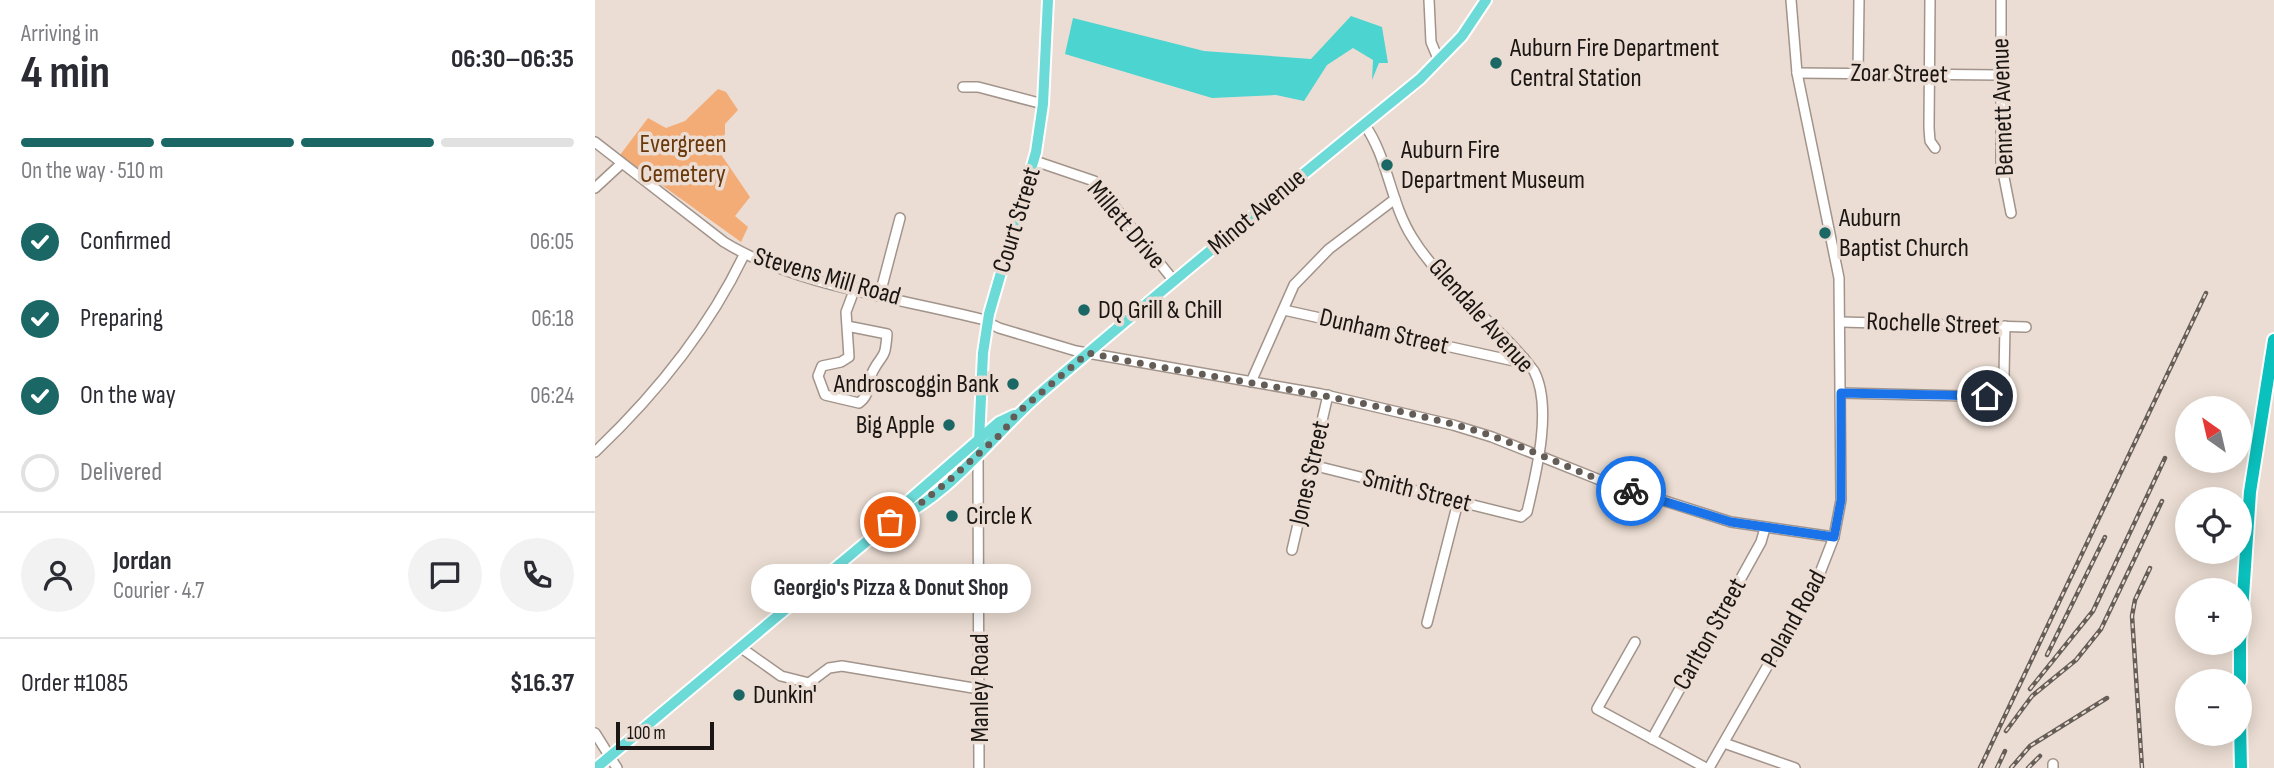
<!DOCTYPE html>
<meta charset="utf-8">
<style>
:root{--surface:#fff;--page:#f2f2f3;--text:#2b2b33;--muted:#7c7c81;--line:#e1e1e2;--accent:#1a6766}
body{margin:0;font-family:"Sofia Sans Condensed",sans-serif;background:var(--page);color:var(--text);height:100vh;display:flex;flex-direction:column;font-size:26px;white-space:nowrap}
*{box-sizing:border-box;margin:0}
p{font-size:23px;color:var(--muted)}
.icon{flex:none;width:38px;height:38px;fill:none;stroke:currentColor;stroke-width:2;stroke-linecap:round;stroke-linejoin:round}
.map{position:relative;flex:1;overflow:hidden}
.details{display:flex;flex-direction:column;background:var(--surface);width:595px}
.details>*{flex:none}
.needle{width:46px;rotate:326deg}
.fabs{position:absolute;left:1580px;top:396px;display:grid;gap:14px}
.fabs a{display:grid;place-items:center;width:77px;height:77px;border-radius:50%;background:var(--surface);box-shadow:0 4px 18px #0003;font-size:35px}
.scale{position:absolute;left:21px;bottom:18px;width:98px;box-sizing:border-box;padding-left:7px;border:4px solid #1b1613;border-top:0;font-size:19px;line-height:24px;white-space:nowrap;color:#1b1613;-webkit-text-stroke:5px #ebddd3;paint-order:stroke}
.pin{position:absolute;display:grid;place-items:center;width:60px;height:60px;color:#fff;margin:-30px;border:4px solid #fff;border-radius:50%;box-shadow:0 2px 7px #0007}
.courier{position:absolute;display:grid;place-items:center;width:70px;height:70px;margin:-35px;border:5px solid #1a73e8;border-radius:50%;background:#fff;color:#222;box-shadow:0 2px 9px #0007}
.bubble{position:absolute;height:49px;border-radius:24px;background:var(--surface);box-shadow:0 4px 18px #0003;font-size:23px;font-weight:700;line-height:49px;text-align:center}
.summary em{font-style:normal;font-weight:700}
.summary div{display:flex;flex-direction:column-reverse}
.summary{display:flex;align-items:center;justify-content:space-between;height:119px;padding:0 21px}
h1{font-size:46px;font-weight:700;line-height:52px}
.bar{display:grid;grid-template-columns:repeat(4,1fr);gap:10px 7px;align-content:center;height:84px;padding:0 21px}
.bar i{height:9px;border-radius:5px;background:var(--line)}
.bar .on{background:var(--accent)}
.bar p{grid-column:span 4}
.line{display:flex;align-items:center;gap:18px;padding:0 21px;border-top:2px solid var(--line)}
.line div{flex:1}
.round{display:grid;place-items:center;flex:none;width:74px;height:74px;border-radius:37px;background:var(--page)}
ol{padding:0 21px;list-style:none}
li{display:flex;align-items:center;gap:21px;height:77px}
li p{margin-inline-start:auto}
li .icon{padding:7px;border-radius:50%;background:var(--accent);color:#fff;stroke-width:4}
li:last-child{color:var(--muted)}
li i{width:38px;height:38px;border:4px solid var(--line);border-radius:50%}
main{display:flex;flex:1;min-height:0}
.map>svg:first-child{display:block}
</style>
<main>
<section class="details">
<div class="summary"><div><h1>4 min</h1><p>Arriving in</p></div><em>06:30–06:35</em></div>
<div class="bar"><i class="on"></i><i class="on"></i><i class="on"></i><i></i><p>On the way · 510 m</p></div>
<ol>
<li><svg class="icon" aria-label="check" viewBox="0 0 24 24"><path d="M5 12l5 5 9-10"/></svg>Confirmed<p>06:05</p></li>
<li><svg class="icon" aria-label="check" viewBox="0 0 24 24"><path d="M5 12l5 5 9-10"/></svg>Preparing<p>06:18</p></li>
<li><svg class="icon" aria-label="check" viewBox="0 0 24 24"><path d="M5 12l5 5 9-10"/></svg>On the way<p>06:24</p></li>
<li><i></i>Delivered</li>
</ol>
<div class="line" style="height:126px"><a class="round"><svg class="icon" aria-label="person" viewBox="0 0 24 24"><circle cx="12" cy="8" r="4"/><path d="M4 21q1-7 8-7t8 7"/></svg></a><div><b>Jordan</b><p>Courier · 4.7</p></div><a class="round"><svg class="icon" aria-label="chat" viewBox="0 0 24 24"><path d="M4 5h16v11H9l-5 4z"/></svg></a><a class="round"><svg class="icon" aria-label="phone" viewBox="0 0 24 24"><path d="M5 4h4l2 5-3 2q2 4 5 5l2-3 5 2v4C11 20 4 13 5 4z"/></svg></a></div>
<div class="line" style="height:91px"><div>Order #1085</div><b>$16.37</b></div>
</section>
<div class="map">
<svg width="1679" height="768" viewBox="0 0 1679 768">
<rect width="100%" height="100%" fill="#ebddd3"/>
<polygon fill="#f4ac76" points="123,89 131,92 143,110 130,124 130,134 121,147 155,197 140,216 153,227 146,242 25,155 53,118 71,128 90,121"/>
<polygon fill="#4bd4d0" points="756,16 787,27 793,63 784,63 777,80 778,60 758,48 732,65 709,101 681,95 617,98 470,54 478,18 609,51 716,59"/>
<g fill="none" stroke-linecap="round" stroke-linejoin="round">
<defs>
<g id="minor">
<polyline points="834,0 836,42 844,61"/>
<polyline points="1335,0 1334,128 1335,141 1340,148"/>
<polyline points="1406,0 1406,162 1416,213"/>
<polyline points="1202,73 1405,75"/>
<polyline points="1263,73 1264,0"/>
<polyline points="368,87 383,87 448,104"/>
<path d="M0,142L129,242C201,286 304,298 386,319L404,328L481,351L726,394L858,425L897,437L1010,482L1136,522L1239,537"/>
<polyline points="440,161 499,181 579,281"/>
<polyline points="0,188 26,164"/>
<polyline points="285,294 305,218"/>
<polyline points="689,310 919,361 929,358"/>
<polyline points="1246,322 1431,327"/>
<path d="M252,326L292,334C290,361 288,352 278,371C272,383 276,394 264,403L230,395L223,376L227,366L246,362L254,357L251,312L260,288"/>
<polyline points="656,382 699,285 734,249 800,199"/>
<polyline points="1246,393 1370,396 1398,394 1409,376 1410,326"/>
<path d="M0,452C60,395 113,330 149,255"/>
<polyline points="383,456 384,768"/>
<path d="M717,465L926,517L932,512C941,474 958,407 939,371C903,323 848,288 817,237C795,202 793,157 769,124"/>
<polyline points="697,550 733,395"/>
<polyline points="832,623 863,502"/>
<polyline points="1040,642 1002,709 1111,768"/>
<polyline points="145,647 186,676 214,683 234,668 247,666 384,689"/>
<polyline points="0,733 22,768"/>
<polyline points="1057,739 1166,542 1170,528"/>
<polyline points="1129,743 1200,768"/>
<polyline points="1458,764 1458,768"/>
<polyline points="1114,768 1223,578 1239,537 1246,500 1244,278 1202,73 1196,0"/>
</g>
<g id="major">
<polyline points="384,442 388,353 394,314 441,152 448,104 453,0"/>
<path d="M295,522C356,496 397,435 446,393C571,286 698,182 825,79L867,36L891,0"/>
<polyline points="1,768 295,522 306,507 404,422 419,415"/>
</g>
<g id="highway">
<polyline points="1645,641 1655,492 1679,340"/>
<polyline points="1645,681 1645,642"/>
<polyline points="1645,722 1646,768"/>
</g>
</defs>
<use href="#minor" stroke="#a2948b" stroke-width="12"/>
<use href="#major" stroke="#fff" stroke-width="14"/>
<use href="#highway" stroke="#fff" stroke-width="16"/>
<use href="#minor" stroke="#fff" stroke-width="9"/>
<use href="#major" stroke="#6cdad7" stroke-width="10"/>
<use href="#highway" stroke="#0ac1bd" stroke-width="12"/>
<defs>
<g id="rail">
<polyline points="1452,655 1510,537"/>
<polyline points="1435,689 1498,611 1570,458"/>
<polyline points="1411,731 1437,696 1481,660 1506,629 1567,501"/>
<polyline points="1385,768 1611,293"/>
<polyline points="1402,768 1410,751"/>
<polyline points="1416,768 1435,746 1512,698"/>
<polyline points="1433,768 1445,756"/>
<polyline points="1547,768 1537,616 1540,600 1555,568"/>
</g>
</defs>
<use href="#rail" stroke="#655d57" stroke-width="4.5"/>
<use href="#rail" stroke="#ebddd3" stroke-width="2" stroke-dasharray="5" stroke-linecap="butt"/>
</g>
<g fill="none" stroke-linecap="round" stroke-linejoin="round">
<path stroke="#645c56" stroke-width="7" stroke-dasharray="0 12.6" d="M295,522L311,515L351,483L408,432L421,414L493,353C619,379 748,394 872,428C928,444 981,473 1036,491"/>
<polyline stroke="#1a73e8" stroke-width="9" points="1036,491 1136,522 1239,537 1246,500 1246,393 1392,396"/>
</g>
<g fill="#1a6766" stroke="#ebddd3" stroke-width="2.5">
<circle cx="901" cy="63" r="7"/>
<circle cx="792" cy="165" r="7"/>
<circle cx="1230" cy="233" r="7"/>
<circle cx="489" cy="310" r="7"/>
<circle cx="418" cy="384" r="7"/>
<circle cx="354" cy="425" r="7"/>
<circle cx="357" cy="516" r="7"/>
<circle cx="144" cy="695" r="7"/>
</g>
<g text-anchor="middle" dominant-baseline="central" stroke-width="7" stroke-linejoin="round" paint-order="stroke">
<g font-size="26" fill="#1b1613" stroke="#ebddd3" text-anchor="start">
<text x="915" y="48">Auburn Fire Department<tspan x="915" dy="30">Central Station</tspan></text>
<text x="806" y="150">Auburn Fire<tspan x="806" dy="30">Department Museum</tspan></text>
<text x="1244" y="218">Auburn<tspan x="1244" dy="30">Baptist Church</tspan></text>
<text x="503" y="310">DQ Grill &amp; Chill</text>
<text x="404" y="384" text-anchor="end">Androscoggin Bank</text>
<text x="340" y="425" text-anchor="end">Big Apple</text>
<text x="371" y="516">Circle K</text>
<text x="158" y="695">Dunkin'</text>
</g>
<g font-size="26" fill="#1b1613" stroke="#ebddd3">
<text transform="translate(1304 74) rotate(1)">Zoar Street</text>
<text transform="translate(1408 107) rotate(-92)">Bennett Avenue</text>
<text transform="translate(662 212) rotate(-40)">Minot Avenue</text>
<text transform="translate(422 220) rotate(-73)">Court Street</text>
<text transform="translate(531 225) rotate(50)">Millett Drive</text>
<text transform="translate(232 277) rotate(16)">Stevens Mill Road</text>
<text transform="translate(886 316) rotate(48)">Glendale Avenue</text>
<text transform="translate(1338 324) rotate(2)">Rochelle Street</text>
<text transform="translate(789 332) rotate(13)">Dunham Street</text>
<text transform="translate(715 473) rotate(-77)">Jones Street</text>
<text transform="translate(822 491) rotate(14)">Smith Street</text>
<text transform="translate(1199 619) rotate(-61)">Poland Road</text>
<text transform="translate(1115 634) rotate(-61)">Carlton Street</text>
<text transform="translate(385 688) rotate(-90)">Manley Road</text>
</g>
<g font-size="26" fill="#69390c" stroke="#ebddd3">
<text x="88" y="144">Evergreen<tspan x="88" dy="30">Cemetery</tspan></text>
</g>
</g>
</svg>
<div class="fabs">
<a><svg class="needle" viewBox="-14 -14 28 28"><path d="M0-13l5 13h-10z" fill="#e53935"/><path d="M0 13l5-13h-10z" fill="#7c7c81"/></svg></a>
<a><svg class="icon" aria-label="locate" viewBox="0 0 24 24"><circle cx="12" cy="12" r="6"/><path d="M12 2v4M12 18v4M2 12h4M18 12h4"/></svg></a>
<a>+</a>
<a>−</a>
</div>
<div class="scale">100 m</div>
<div class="pin" style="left:295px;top:522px;background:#ea580c"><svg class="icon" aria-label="bag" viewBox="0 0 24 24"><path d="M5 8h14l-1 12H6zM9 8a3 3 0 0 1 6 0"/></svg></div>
<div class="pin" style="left:1392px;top:396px;background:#1f2937"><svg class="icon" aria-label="home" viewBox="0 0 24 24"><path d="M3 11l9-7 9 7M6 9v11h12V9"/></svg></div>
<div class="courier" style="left:1036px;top:491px"><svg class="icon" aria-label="bike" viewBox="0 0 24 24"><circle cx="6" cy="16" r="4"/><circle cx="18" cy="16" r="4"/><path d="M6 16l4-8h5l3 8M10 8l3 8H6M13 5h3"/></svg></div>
<div class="bubble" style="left:156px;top:564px;width:280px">Georgio's Pizza &amp; Donut Shop</div>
</div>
</main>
